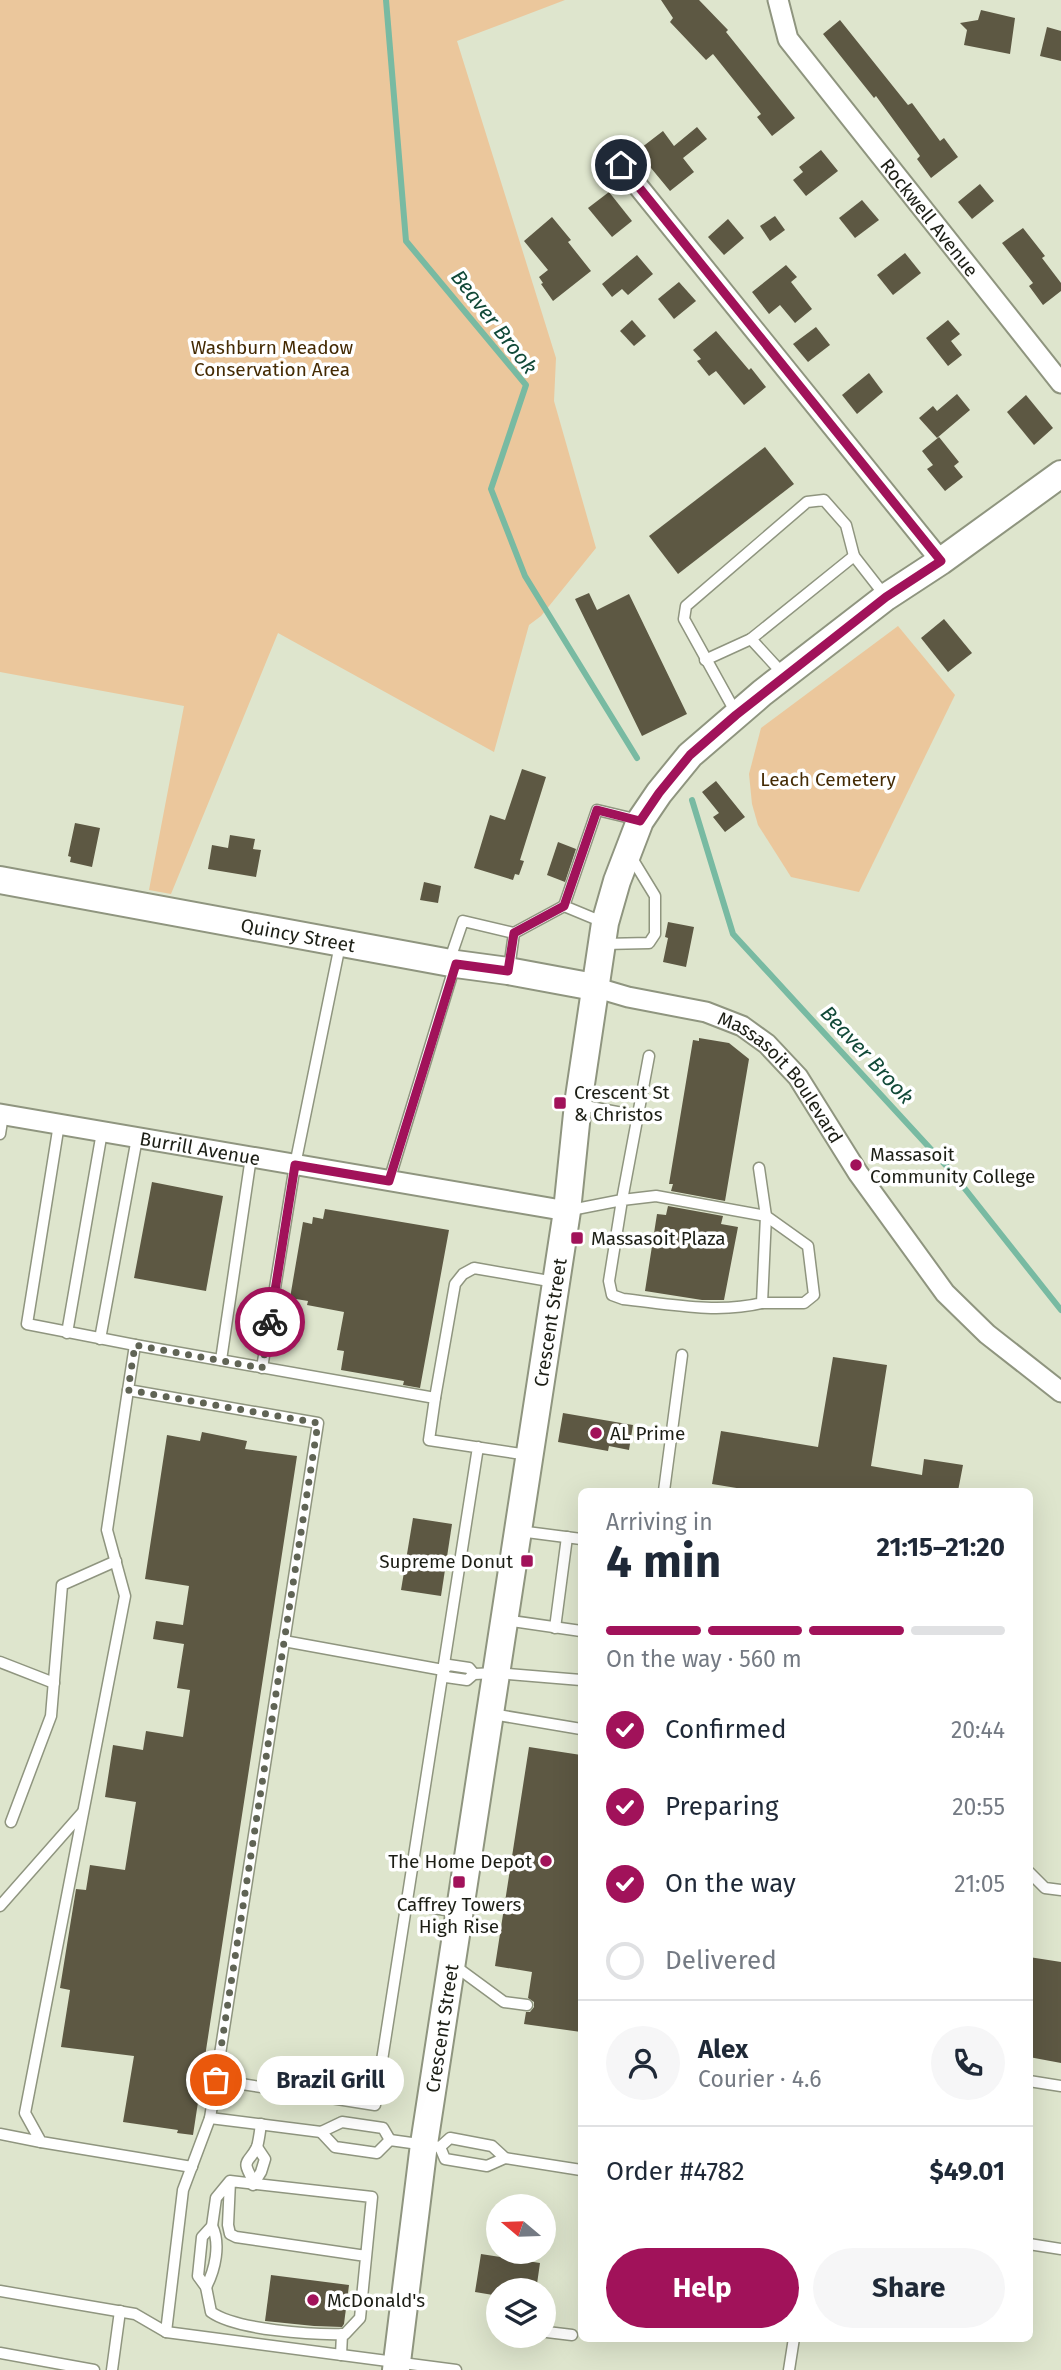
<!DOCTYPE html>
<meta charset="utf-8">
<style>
:root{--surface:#fff;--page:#f6f6f7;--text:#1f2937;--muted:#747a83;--line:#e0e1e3;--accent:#a1125a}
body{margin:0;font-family:"Fira Sans",sans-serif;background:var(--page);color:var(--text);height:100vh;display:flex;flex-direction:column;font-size:26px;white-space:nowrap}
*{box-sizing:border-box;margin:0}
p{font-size:23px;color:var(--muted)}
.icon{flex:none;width:38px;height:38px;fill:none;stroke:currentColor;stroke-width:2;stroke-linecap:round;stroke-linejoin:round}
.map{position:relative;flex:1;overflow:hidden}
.sheet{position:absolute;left:578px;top:1488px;width:455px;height:854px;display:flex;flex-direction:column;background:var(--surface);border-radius:10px;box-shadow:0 7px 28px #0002}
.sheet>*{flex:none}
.needle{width:46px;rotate:289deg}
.controls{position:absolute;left:486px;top:2194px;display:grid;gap:14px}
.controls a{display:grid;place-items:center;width:70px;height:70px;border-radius:50%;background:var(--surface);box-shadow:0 7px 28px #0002;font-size:35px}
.pin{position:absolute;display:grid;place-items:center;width:60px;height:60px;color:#fff;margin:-30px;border:4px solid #fff;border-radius:50%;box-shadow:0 2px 7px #0007}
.courier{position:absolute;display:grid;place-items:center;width:70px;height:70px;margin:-35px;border:5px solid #a1125a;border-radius:50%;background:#fff;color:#222;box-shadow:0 2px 9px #0007}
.bubble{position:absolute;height:49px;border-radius:24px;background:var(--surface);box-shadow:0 7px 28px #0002;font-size:23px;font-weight:700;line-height:49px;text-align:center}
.headline em{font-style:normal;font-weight:700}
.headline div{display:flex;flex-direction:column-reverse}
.headline{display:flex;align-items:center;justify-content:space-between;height:119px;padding:0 28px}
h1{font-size:46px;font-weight:700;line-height:52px}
.bar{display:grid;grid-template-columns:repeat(4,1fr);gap:10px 7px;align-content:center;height:84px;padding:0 28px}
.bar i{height:9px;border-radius:5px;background:var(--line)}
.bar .active{background:var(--accent)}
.bar p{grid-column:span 4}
.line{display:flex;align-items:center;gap:18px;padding:0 28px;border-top:2px solid var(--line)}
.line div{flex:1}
.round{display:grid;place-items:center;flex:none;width:74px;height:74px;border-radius:37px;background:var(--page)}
ol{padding:0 28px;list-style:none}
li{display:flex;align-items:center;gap:21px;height:77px}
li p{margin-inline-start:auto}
li .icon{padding:7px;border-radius:50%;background:var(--accent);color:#fff;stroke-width:4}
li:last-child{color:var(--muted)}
li i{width:38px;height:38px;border:4px solid var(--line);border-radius:50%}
.action{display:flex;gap:14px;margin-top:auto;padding:14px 28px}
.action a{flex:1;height:80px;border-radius:42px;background:var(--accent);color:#fff;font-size:28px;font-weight:700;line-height:80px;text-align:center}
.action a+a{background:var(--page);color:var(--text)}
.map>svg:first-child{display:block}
</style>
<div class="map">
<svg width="1061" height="2370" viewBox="0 0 1061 2370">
<rect width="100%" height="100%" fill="#dee5cd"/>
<g fill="#ebc79c">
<polygon points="0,0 565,0 457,41 556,358 554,401 596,548 541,616 529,625 494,752 278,633 171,894 149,890 184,706 0,672"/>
<polygon points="898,626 955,695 859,892 791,877 758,825 752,804 749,774 761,728"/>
</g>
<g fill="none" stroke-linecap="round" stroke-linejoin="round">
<g stroke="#78baa2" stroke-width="6">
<polyline points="386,0 406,241 526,385 491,489 525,576 637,758"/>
<polyline points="692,800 733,934 950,1170 1061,1310"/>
</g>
</g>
<g fill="#5d5843">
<polygon points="661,0 699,0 728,30 726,32 795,118 772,136 757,117 761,114 713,54 706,60 670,22 673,18"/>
<polygon points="981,10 1015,18 1010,54 964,45 967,30 960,23 978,20"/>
<polygon points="840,20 908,105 912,103 940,141 944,138 958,157 931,178 917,159 920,156 876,96 874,98 823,34"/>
<polygon points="1047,27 1061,31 1061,61 1040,56"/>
<polygon points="697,127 707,139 683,158 694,172 670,191 637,151 663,131 674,146"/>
<polygon points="821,150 838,171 806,196 793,180 803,172 799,167"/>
<polygon points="980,184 994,201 972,219 958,202"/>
<polygon points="609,192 632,221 612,237 588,208"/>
<polygon points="862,200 879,220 855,238 839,218"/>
<polygon points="775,216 785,230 770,241 760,226"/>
<polygon points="552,217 571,240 568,242 591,271 553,301 541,284 543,283 539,277 548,270 524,241"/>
<polygon points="728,219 744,238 724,255 708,237"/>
<polygon points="1023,228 1045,256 1042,258 1061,283 1061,291 1043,305 1029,286 1033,283 1002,243"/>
<polygon points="905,253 921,273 893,295 877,275"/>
<polygon points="637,255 653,274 628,295 622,289 612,297 602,284"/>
<polygon points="786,265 797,277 791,282 812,309 795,323 780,305 769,314 752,292"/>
<polygon points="679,282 696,301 674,319 658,299"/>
<polygon points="632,320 646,336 634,346 620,331"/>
<polygon points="948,320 960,334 951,341 962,355 948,366 926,338"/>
<polygon points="816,327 830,345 808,362 793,344"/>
<polygon points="716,331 749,370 751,368 766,387 744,405 716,371 709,376 697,361 701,359 693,350"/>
<polygon points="869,373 883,392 857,414 842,395"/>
<polygon points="957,394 970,410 937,438 919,418 933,406 937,411"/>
<polygon points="1026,395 1053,428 1034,445 1007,412"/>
<polygon points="939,437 959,462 954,466 963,477 945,491 927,469 933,465 922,451"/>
<polygon points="765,447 794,484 678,574 649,536"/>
<polygon points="589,593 597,610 629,594 687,714 642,736 575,599"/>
<polygon points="944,619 972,653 948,672 921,638"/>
<polygon points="522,769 546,777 520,860 524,861 519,875 515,874 513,880 474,868 490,815 505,820"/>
<polygon points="716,781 745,817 725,832 713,817 719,813 702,792"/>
<polygon points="75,823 100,828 92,867 70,862 71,857 68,856"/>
<polygon points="230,835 255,839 253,849 261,850 256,877 208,869 212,845 228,848"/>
<polygon points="558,842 576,849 565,882 547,875"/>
<polygon points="424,882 441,886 438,903 420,900"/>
<polygon points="668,922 694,927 686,967 663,962 668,938 665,937"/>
<polygon points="699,1038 729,1043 749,1059 725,1201 671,1191 673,1184 669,1184 693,1040 699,1041"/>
<polygon points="152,1182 223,1196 206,1291 134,1278"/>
<polygon points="668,1206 723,1216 721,1224 738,1227 724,1300 702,1300 645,1291 657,1214 666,1215"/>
<polygon points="325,1209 449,1230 420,1388 403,1385 404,1381 341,1370 344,1351 337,1350 344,1312 307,1305 308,1301 290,1298 303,1222 312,1224 313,1217 323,1219"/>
<polygon points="833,1357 887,1365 871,1466 922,1475 924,1459 963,1465 958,1491 755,1491 712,1484 721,1431 818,1447"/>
<polygon points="563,1413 633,1425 629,1450 609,1446 608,1451 558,1442"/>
<polygon points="202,1432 247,1441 245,1449 297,1456 193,2135 177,2133 178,2130 123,2122 134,2056 61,2047 70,1990 60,1988 76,1889 86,1890 90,1865 125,1870 136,1802 105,1797 113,1745 143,1750 146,1731 183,1737 190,1690 177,1688 184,1644 153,1639 156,1621 183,1625 189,1586 145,1579 167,1435 200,1441"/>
<polygon points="413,1518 452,1524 441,1596 401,1590"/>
<polygon points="529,1747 581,1755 581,2032 524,2024 526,2012 530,2012 534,2007 534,2002 528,1998 532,1972 495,1966"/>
<polygon points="1029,1957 1061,1962 1061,2063 1029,2057"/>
<polygon points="481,2254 540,2263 536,2291 499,2291 499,2296 475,2292"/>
<polygon points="271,2275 349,2285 344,2324 342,2327 314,2326 265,2321"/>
</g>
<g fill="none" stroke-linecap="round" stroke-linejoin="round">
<defs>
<g id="service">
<polyline points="705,660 751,639"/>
<polyline points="784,675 751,639 854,556 886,597"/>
<polyline points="736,713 684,619 686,606 807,502 824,500 846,525 854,556"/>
<polyline points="605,923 564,906 597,810 639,820"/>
<polyline points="514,933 564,906"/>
<polyline points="604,944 649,943 655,934 655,896 630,855"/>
<polyline points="449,962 463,921 514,933 509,969"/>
<polyline points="580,1105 638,1116"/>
<polyline points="59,1124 27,1324 135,1345"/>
<polyline points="0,1134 3,1115"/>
<polyline points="759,1168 766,1216 808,1246 814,1295 804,1303 762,1303"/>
<polyline points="389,1181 455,965"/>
<path d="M571,1210L622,1200L656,1196L766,1216L762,1303C717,1314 669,1304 623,1299L612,1295L609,1281L622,1200L649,1056"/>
<polyline points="67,1333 102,1132"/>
<polyline points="100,1339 137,1138"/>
<polyline points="221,1360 251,1157"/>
<polyline points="262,1368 295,1165 340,945"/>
<polyline points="128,1390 107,1530 125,1596 25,2113 41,2142 192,2167"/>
<polyline points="435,1398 455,1284 463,1274 474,1268 555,1282"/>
<polyline points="478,1447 375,2105 216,2080 318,1423 128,1390 135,1345 435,1398 429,1440 528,1455"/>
<polyline points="664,1491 682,1355"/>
<polyline points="519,1531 581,1539"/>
<polyline points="505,1620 581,1631"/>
<polyline points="555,1628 567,1537"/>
<polyline points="284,1641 443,1670 449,1665 469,1668 474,1674"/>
<polyline points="0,1662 54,1683"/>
<polyline points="443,1670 446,1677 467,1680 474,1674 497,1673 581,1680"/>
<polyline points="492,1714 581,1729"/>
<polyline points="11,1822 51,1716 62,1585 116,1561"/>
<polyline points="1029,1872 1045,1888 1061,1890"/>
<polyline points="407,1904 459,1912"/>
<polyline points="0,1906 82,1813"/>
<polyline points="455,1966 504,2002 527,2005"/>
<polyline points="216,2080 210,2118 321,2132 342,2122 383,2128 390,2140"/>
<polyline points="1029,2081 1061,2086"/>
<polyline points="321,2132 335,2147 377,2153 390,2140 440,2147 450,2138 492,2146 505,2158 581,2170"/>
<polyline points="0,2134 41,2142"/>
<polyline points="440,2147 445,2159 487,2166 505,2158"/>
<path d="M230,2181L216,2198L212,2226L202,2237L198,2276L206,2287L211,2312C236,2330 313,2335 345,2334L360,2318L372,2197L230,2181L228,2225L230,2234L236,2237L366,2256"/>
<path d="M254,2182C240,2158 248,2165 257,2147C259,2140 260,2131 261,2124"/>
<polyline points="253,2185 261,2172 265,2159 257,2147"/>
<polyline points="1029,2244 1061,2249"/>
<path d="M206,2287C215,2270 221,2244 212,2226"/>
<polyline points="0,2291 135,2314 166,2332 456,2370"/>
<polyline points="166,2332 183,2190 210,2118"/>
<polyline points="547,2332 572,2335"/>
<polyline points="0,2353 94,2370"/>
<polyline points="341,2355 342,2334"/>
<polyline points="112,2370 120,2311"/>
<polyline points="789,2370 794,2338"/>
</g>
<g id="minor">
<path id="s1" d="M778,0L788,39L1061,383"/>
<polyline points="621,165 941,561"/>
<path id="s2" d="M594,987L628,997L706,1012L742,1026L767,1044L798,1077L858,1173L945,1293L987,1334L1061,1392"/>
<path id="s3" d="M0,1114L567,1211"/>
</g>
<g id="secondary">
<path id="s4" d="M0,880L456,964L508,971L594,987"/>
<path id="s5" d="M396,2370L424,2144L567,1211L578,1104L605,923L617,881L640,821L659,793L690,755L762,693L886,597L941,561L1061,474"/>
</g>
</defs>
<use href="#service" stroke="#8f957f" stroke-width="13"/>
<use href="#minor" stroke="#8f957f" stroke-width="23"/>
<use href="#secondary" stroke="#8f957f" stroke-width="30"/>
<use href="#service" stroke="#fff" stroke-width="10"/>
<use href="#minor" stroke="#fff" stroke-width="19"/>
<use href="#secondary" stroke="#fff" stroke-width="26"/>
</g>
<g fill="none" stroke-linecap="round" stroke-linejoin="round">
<polyline stroke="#606455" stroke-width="7" stroke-dasharray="0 12.6" points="216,2080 318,1423 128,1390 135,1345 262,1368 270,1322"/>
<polyline stroke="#a1125a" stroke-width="9" points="270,1322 295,1165 389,1181 456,964 508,971 514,933 564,906 597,810 640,821 659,793 690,755 736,715 886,597 941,561 621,165"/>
</g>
<g fill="#a1125a" stroke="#fff" stroke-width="2.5">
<rect x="553" y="1096" width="14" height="14" rx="3.5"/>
<circle cx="856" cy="1165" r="7"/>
<rect x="570" y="1231" width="14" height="14" rx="3.5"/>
<circle cx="596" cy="1433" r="7"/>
<rect x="520" y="1554" width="14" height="14" rx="3.5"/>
<circle cx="546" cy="1861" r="7"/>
<rect x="452" y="1875" width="14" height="14" rx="3.5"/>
<circle cx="313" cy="2300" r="7"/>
</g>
<g text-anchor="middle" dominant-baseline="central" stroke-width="7" stroke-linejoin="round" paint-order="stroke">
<g font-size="19" fill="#1c1e15" stroke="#fff">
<text stroke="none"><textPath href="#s1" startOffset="268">Rockwell Avenue</textPath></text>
<text stroke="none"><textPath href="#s4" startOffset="303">Quincy Street</textPath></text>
<text stroke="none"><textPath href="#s2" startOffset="217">Massasoit Boulevard</textPath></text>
<text stroke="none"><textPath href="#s3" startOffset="203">Burrill Avenue</textPath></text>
<text stroke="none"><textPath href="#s5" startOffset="1059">Crescent Street</textPath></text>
<text stroke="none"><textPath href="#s5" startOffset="345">Crescent Street</textPath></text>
</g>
<g font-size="19" fill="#442a03" stroke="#fff">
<text x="272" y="347">Washburn Meadow<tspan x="272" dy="22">Conservation Area</tspan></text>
<text x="828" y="779">Leach Cemetery</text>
</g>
<g font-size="19" fill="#1c1e15" stroke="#fff" text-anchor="start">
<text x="574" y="1092">Crescent St<tspan x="574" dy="22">&amp; Christos</tspan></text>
<text x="870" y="1154">Massasoit<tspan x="870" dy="22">Community College</tspan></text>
<text x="591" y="1238">Massasoit Plaza</text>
<text x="610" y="1433">AL Prime</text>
<text x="513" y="1561" text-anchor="end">Supreme Donut</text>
<text x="532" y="1861" text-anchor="end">The Home Depot</text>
<text x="459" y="1904" text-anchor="middle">Caffrey Towers<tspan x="459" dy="22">High Rise</tspan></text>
<text x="327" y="2300">McDonald's</text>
</g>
<g font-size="21" font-style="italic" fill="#114938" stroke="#fff">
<text transform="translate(494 322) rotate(52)">Beaver Brook</text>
<text transform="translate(867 1055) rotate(47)">Beaver Brook</text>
</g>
</g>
</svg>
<div class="controls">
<a><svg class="needle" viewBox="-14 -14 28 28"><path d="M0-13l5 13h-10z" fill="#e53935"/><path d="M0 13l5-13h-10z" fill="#747a83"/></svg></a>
<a><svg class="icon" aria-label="layers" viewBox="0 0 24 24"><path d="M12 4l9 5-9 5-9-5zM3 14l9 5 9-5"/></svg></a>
</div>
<div class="pin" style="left:216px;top:2080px;background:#ea580c"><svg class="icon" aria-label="bag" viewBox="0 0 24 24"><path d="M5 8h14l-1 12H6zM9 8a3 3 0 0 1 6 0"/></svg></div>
<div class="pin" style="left:621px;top:165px;background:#1f2937"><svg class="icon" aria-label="home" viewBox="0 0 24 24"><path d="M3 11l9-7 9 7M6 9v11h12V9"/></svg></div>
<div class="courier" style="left:270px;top:1322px"><svg class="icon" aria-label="bike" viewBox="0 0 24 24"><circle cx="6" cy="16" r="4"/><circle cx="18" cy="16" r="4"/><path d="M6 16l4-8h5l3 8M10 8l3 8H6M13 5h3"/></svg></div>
<div class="bubble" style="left:257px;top:2056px;width:147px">Brazil Grill</div>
<section class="sheet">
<div class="headline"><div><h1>4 min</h1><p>Arriving in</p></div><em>21:15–21:20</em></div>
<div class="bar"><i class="active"></i><i class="active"></i><i class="active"></i><i></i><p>On the way · 560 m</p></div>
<ol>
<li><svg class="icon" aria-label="check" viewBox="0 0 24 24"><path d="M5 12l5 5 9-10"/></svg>Confirmed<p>20:44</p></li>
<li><svg class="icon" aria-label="check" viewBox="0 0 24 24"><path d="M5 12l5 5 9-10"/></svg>Preparing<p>20:55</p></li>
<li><svg class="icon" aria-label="check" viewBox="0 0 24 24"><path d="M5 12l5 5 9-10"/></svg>On the way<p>21:05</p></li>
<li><i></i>Delivered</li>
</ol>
<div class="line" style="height:126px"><a class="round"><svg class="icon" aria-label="person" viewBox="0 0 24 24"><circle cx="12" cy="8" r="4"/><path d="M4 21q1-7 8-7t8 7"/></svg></a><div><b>Alex</b><p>Courier · 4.6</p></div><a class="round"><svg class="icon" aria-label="phone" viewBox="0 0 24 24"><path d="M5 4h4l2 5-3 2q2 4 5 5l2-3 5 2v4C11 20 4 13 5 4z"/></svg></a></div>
<div class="line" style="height:91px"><div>Order #4782</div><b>$49.01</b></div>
<div class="action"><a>Help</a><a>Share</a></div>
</section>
</div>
